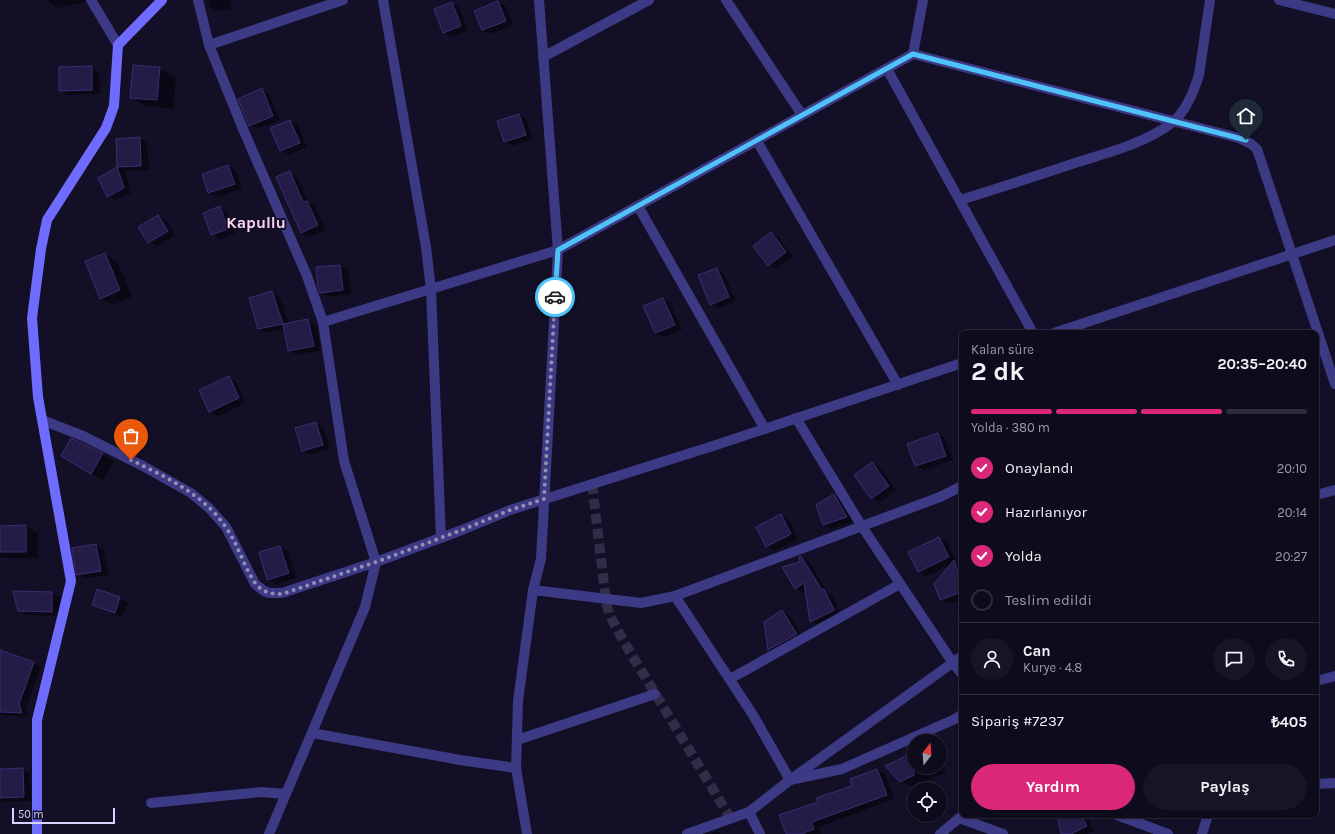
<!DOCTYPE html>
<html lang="tr">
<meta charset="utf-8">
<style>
:root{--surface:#0e0b1c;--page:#171425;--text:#f1f3f6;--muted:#9b9ba3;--line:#2e2b3b;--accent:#db2777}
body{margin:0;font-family:Karla,sans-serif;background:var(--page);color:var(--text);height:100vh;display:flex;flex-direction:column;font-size:15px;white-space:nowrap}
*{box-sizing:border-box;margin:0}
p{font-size:13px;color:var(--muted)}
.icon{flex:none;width:22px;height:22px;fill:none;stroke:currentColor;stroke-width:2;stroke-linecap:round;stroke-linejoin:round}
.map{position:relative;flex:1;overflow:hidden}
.panel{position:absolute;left:959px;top:330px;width:360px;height:488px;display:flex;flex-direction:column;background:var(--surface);border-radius:8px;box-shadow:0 1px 3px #0004,0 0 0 1px var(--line)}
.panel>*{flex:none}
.needle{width:26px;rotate:17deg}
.buttons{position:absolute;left:907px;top:734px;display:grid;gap:8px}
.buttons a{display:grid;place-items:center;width:40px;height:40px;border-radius:50%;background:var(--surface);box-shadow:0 1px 3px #0004,0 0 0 1px var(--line);font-size:20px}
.scale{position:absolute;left:12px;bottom:10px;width:103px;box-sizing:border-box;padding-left:4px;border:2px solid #d9d4ff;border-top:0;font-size:11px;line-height:14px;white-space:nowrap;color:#d9d4ff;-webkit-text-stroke:3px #130f26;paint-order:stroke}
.pin{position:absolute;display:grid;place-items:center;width:34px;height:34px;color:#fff;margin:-41px -17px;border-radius:50% 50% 50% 0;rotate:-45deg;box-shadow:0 0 4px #0007}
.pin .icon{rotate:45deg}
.courier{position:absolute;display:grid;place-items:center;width:40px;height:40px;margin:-20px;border:3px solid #4fc3f7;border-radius:50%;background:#fff;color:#222;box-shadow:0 1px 5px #0007}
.head em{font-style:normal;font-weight:700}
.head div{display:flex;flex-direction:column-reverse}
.head{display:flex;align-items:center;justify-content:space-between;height:68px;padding:0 12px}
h1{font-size:26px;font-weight:700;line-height:30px}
.bar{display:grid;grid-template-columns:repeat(4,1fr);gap:6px 4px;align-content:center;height:48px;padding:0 12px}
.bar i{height:5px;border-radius:3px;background:var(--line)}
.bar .current{background:var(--accent)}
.bar p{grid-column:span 4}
.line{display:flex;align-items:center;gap:10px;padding:0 12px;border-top:1px solid var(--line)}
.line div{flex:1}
.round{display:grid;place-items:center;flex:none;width:42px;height:42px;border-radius:21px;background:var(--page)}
ol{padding:0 12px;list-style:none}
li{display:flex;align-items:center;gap:12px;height:44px}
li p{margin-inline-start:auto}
li .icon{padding:4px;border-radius:50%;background:var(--accent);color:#fff;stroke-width:4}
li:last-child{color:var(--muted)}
li i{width:22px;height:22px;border:2px solid var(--line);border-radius:50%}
.action{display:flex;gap:8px;margin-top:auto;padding:8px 12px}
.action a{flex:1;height:46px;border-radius:24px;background:var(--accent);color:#fff;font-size:16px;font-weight:700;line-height:46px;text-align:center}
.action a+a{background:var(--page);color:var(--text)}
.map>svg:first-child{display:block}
</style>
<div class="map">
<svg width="1335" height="834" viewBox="0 0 1335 834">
<rect width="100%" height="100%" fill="#130f26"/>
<g fill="#0007">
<polygon points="49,0 95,0 57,8 50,3"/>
<polygon points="209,0 230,0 231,9 217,11 210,7"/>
<polygon points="498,2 506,7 513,25 490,34 483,30"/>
<polygon points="451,3 459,7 468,30 452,37 444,32"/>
<polygon points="134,66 160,68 176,77 173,109 147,106 131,97"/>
<polygon points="92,67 99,72 100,94 68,95 60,90"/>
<polygon points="261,90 269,94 280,120 257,129 249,125"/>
<polygon points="519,115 526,119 533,139 513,146 505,142"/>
<polygon points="290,121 298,125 307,147 289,155 281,150"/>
<polygon points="139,138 147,143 149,170 125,171 131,193 115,200 108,196 99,179 118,167 117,140"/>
<polygon points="228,166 236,171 242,189 217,197 209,193"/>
<polygon points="290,172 297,177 308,203 315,206 326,230 309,237 302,233"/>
<polygon points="220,207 227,212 235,233 220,239 212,234"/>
<polygon points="158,216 166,220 175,235 157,246 149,242"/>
<polygon points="771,233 779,238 793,257 776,269 768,265"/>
<polygon points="105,254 117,261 132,297 112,305 101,298"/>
<polygon points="340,266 348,270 351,294 328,297 321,292 317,268"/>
<polygon points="717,269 724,274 736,301 719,308 711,304"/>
<polygon points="272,293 280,297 289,324 308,320 316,324 321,350 297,355 289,350 285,329 266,333 259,328"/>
<polygon points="663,299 670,303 682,330 664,337 656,333 645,306"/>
<polygon points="229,377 236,382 246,403 218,416 210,411"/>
<polygon points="316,423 323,427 330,449 310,455 303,451"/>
<polygon points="938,434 945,438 953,460 924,470 916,466"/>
<polygon points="72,440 114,461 103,480 62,456"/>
<polygon points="872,464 880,468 896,490 880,502 872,498"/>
<polygon points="834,495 842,499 854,521 831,529 823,524"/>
<polygon points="781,515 789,520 798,539 775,551 767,546"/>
<polygon points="26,526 38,533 38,558 4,558 0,556 0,527"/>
<polygon points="939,538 947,542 956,562 955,562 961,566 962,568 962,599 948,604 941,600 952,564 926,576 919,571"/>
<polygon points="96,545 104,550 108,575 85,578 77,574"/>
<polygon points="280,547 288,551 296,578 276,584 268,579"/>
<polygon points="801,557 809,561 827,592 832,594 838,607 816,618 816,620 839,609 842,614 819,626 811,621 806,591 803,592 796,588 801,563"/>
<polygon points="98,590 120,598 128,603 122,617 100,608 93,604"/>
<polygon points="52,593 60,597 59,616 27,615 19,610"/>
<polygon points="782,611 790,616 804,638 777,654 769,649 765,622"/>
<polygon points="0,651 33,663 41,667 26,708 29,717 2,715 0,714"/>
<polygon points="914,753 914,767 940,767 940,760 946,772 913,788 901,781"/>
<polygon points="23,769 30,774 31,801 4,802 0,800 0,770"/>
<polygon points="877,770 885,774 894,799 819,827 821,834 787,834 819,803 853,786"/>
<polygon points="1058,815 1086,815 1094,831 1087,834 1062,834"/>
<polygon points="717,831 721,834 710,834"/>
</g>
<g fill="#241b47" stroke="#3b2d73">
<polygon points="498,1 506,21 482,30 474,11"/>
<polygon points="452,2 461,26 443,33 434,9"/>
<polygon points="133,65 160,67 157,100 130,98"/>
<polygon points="92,66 92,90 59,91 59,67"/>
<polygon points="262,88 273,116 249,126 238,99"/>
<polygon points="519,114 526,135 504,142 497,121"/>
<polygon points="290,120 300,143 280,151 270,128"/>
<polygon points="140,137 141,166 117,167 116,139"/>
<polygon points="228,165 235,184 208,193 202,174"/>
<polygon points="117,167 124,188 107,197 98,178"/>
<polygon points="290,171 303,202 307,201 318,225 301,233 276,177"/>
<polygon points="220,206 228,229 211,235 203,213"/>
<polygon points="158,215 168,231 148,243 138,227"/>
<polygon points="771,232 786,252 768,266 753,246"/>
<polygon points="105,253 120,290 100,299 85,261"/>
<polygon points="340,265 343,290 320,293 318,287 316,267"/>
<polygon points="717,268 729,297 710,305 698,275"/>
<polygon points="272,291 283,324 258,329 249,298"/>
<polygon points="663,298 675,325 655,333 643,306"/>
<polygon points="308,319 314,346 288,351 283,324"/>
<polygon points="229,376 239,398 209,412 199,390"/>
<polygon points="316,422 323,445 302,451 295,428"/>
<polygon points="938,433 946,456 915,466 907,444"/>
<polygon points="71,438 103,453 91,474 61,456"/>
<polygon points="872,462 889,486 871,499 854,475"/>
<polygon points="834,494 847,517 823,525 816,505"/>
<polygon points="781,514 791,534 766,547 756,527"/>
<polygon points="26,525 26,552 0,552 0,526"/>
<polygon points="939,537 949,557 918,572 908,552"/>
<polygon points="96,544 101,571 76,575 72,548"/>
<polygon points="280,546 289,573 267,580 259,552"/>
<polygon points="801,556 822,590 824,589 834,610 810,622 804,583 795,589 782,567 800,562 799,557"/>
<polygon points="954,560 962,583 962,592 940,600 934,584"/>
<polygon points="97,589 120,597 115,613 92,605"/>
<polygon points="13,591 52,592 52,612 18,611"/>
<polygon points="782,610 797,634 768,650 764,622"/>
<polygon points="0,650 34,662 19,704 22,713 0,712"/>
<polygon points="914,752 914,775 900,782 885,766"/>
<polygon points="23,768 24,797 0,798 0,769"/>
<polygon points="877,769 887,795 812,822 814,829 801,834 786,834 779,815 818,802 816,798 852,786 850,779"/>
<polygon points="1057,815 1081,815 1087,826 1071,834 1061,834"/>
</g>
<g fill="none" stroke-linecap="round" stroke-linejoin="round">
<polyline stroke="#312d47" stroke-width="10" stroke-dasharray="10 5" stroke-linecap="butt" points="592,484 606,601 609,614 624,642 731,819"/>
<g stroke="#3d3a85" stroke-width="10">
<polyline points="91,0 118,45"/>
<polyline points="198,0 209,45 243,129 307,276 323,322 344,461 376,562 365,607 269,834"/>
<polyline points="383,0 426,247 431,289 441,538"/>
<polyline points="726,0 802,115"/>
<polyline points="1279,0 1335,14"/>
<polyline points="209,45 343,0"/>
<polyline points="913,54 923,0"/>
<polyline points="543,57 649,0"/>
<polyline points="887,69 1033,333"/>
<polyline points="757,141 898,385"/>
<path d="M960,200C999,188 1039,175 1078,162C1110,152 1146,143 1173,122C1186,111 1194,91 1199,75L1210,0"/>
<polyline points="638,206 765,429"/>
<polyline points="323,322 558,250 913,54 1239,138 1251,144 1257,149 1335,384"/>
<polyline points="1054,333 1335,240"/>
<polyline points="796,418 861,525 953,663 962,674"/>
<polyline points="42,420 83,436 143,466 191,493 209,508 226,527 255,584 264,591 269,593 282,593 376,562 462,530 510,510 716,445 962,363"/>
<polyline points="1316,495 1335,490"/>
<polyline points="533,590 641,603 675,596 940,497 962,486"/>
<polyline points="675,596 753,715 790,780 842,769 955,719 962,714"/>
<polyline points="730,679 900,584"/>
<polyline points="1316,681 1335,676"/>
<polyline points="312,733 460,760 516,768"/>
<polyline points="517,740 655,694"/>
<polyline points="1316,784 1335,783"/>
<polyline points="151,803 261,792 286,794"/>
<polyline points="749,812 760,834"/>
<polyline points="1117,815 1168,834"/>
<polyline points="959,818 1003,834"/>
<polyline points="527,834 516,768 518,701 533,590 541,559 558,250 539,0"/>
<polyline points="687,834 749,812 790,780 962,656"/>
<polyline points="940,834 963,815"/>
<polyline points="1202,834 1208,815"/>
</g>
<polyline stroke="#6f6bff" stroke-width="10" points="37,834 37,720 71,581 38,397 32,318 41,249 47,220 106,128 114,106 118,45 162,0"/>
</g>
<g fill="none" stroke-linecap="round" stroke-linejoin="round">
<path stroke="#948fb3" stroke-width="4" stroke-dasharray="0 7.2" d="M131,460C166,477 205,495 227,529C235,541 240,554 246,567C250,574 253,582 259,587C265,593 273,594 282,594L376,562L462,530L510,510L544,499L555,297"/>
<polyline stroke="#4fc3f7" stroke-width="5" points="555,297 558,250 913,54 1246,140"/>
</g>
<g text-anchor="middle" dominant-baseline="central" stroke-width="4" stroke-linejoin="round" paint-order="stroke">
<g font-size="16" font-weight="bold" fill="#ffd6f0" stroke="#130f26">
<text x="256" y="222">Kapullu</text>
</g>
</g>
</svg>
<div class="buttons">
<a><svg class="needle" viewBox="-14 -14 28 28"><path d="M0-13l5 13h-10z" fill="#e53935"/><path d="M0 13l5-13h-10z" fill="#9b9ba3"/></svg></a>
<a><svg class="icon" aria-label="locate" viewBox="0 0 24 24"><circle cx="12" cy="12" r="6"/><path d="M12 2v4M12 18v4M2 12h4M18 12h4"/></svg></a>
</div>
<div class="scale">50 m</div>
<div class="pin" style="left:131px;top:460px;background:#ea580c"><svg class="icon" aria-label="bag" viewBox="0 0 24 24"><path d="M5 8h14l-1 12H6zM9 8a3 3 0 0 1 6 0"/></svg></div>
<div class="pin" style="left:1246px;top:140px;background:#1f2937"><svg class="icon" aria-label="home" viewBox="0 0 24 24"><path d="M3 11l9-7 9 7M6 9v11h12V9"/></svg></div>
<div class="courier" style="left:555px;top:297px"><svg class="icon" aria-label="car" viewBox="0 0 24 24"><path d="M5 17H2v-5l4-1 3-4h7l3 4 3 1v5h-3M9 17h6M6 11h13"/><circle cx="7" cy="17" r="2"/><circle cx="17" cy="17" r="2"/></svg></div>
<section class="panel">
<div class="head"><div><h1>2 dk</h1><p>Kalan süre</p></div><em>20:35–20:40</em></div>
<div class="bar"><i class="current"></i><i class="current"></i><i class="current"></i><i></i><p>Yolda · 380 m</p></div>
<ol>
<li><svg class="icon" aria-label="check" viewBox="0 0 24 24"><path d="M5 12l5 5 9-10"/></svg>Onaylandı<p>20:10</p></li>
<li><svg class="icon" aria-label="check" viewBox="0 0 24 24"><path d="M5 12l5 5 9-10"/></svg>Hazırlanıyor<p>20:14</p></li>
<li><svg class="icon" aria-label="check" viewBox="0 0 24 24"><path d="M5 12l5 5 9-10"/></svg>Yolda<p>20:27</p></li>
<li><i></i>Teslim edildi</li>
</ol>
<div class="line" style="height:72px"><a class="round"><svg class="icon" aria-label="person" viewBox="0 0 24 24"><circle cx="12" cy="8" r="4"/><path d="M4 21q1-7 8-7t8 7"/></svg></a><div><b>Can</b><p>Kurye · 4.8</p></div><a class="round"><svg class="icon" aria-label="chat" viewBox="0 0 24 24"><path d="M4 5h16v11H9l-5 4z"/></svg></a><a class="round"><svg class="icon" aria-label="phone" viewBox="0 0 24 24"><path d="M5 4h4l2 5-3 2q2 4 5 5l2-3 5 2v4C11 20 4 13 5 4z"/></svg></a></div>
<div class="line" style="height:52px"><div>Sipariş #7237</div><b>₺405</b></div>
<div class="action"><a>Yardım</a><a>Paylaş</a></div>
</section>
</div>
